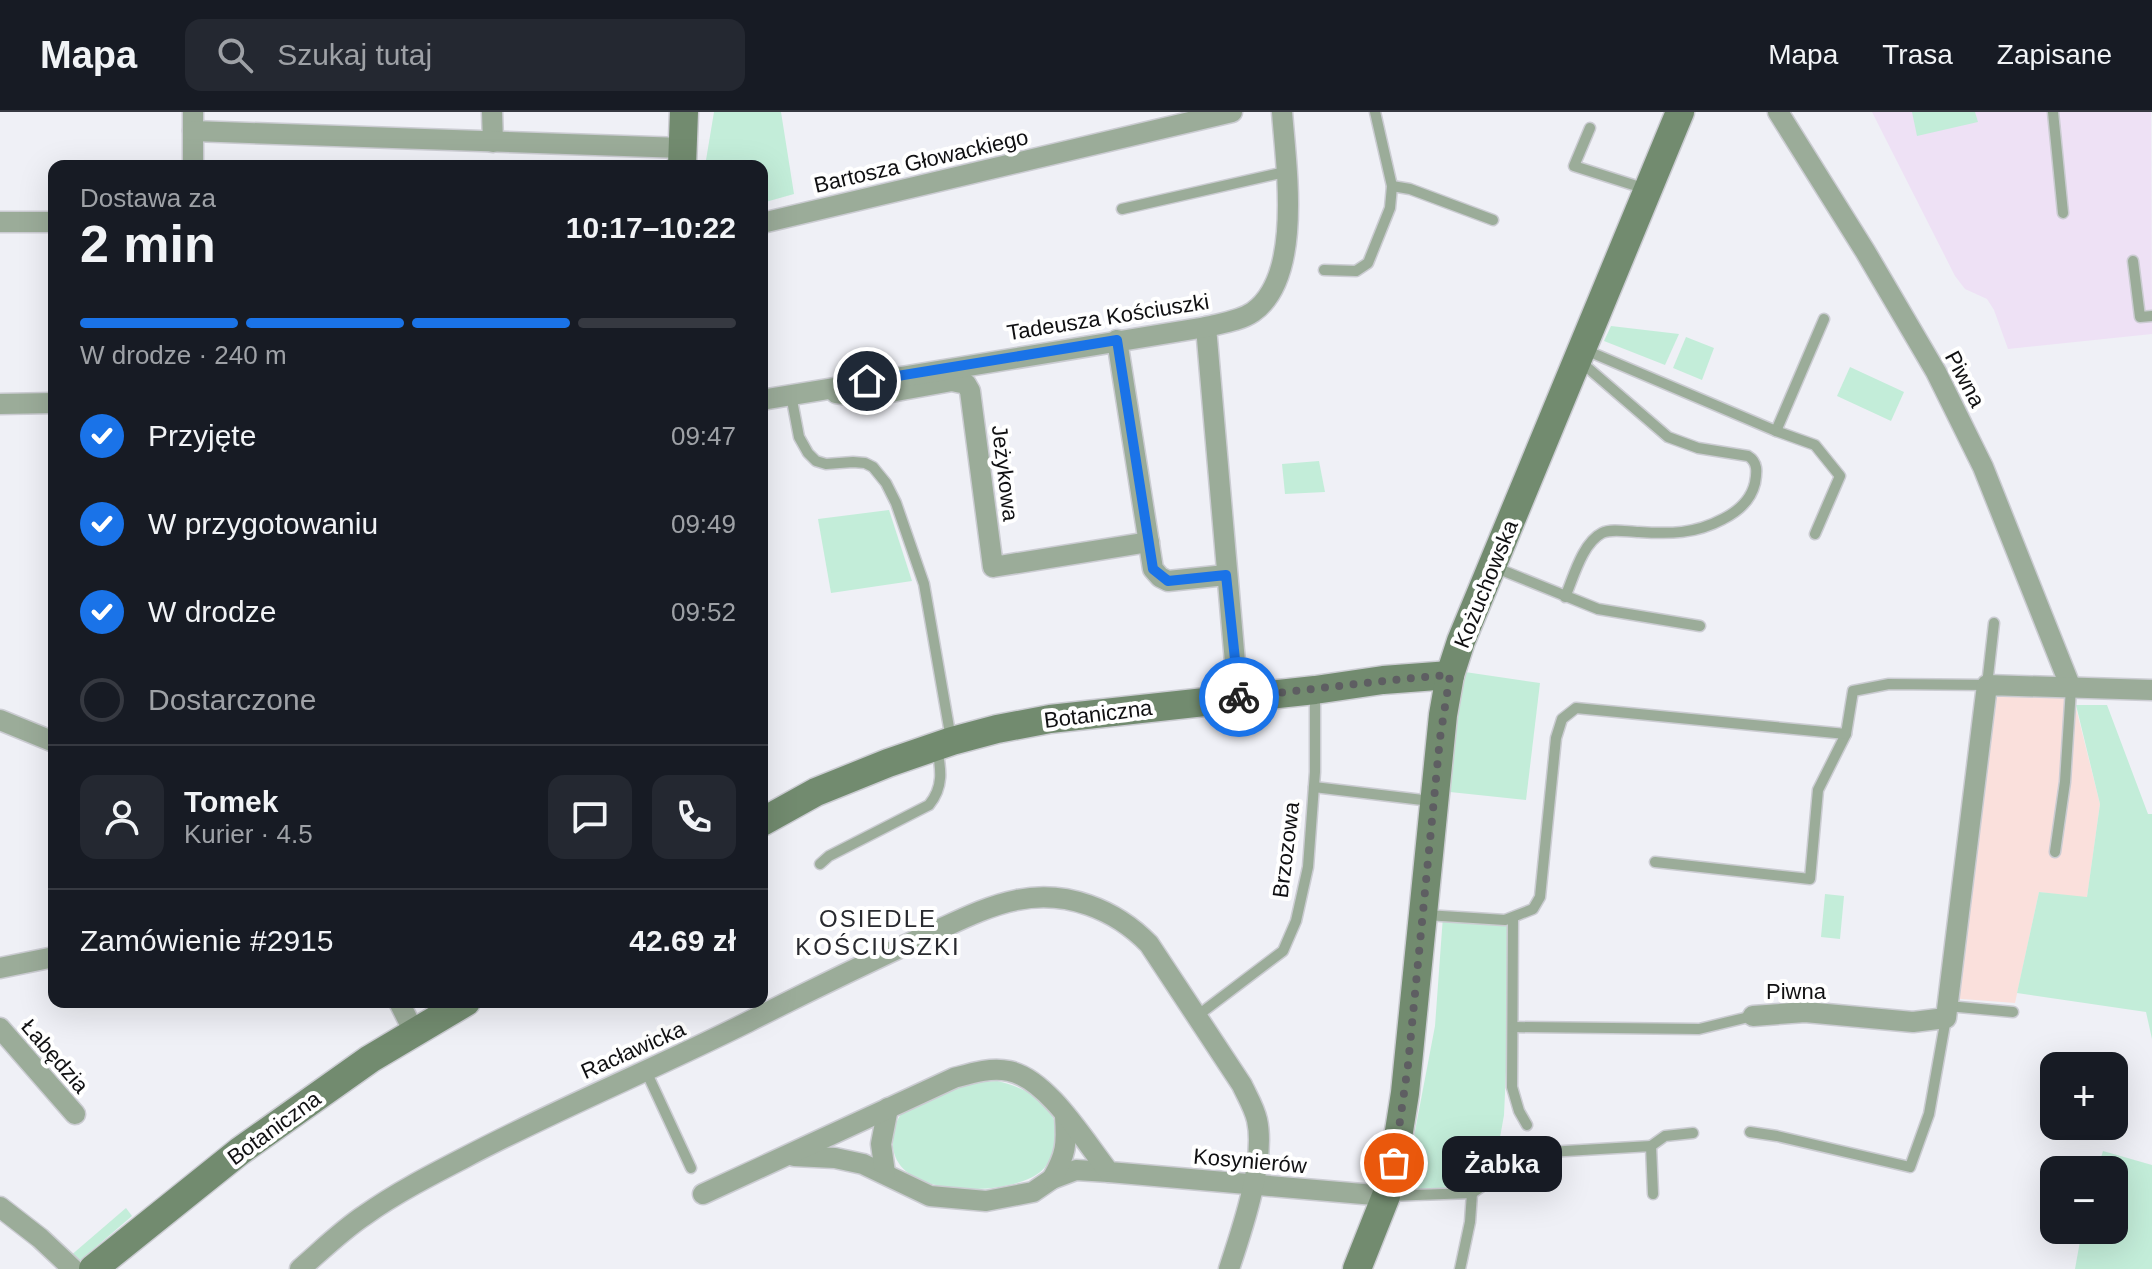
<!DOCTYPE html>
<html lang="pl">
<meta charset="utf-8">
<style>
:root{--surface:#171b24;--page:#242831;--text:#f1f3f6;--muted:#9ea1a6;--line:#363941;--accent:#1a73e8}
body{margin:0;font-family:Arial,sans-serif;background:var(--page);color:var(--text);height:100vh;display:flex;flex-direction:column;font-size:30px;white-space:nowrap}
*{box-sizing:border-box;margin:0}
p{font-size:26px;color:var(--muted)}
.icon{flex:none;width:44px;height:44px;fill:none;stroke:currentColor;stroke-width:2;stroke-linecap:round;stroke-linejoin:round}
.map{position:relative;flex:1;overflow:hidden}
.sheet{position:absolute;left:48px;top:48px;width:720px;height:848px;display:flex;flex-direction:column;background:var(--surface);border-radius:16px;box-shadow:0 8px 32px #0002}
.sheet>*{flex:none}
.controls{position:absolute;left:2040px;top:940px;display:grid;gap:16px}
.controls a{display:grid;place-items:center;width:88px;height:88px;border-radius:16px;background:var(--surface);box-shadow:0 8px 32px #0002;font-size:40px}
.pin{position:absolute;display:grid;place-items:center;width:68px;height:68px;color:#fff;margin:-34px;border:4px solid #fff;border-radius:50%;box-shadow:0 2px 8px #0007}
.courier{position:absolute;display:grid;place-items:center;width:80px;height:80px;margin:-40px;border:6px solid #1a73e8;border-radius:50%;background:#fff;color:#222;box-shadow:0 2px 10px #0007}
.bubble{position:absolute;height:56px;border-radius:16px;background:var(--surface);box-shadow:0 8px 32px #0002;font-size:26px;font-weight:600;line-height:56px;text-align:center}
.overview em{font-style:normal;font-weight:600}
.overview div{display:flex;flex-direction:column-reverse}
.overview{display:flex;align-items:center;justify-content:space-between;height:136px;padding:0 32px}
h1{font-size:52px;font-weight:600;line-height:60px}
.bar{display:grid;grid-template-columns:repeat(4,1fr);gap:12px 8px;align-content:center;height:96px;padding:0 32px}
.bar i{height:10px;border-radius:6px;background:var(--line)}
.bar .current{background:var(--accent)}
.bar p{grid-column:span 4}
.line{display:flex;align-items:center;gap:20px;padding:0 32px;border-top:2px solid var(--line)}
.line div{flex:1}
.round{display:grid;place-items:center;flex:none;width:84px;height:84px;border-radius:16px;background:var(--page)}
ol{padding:0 32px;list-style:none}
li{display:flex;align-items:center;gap:24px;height:88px}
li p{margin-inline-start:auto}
li .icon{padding:8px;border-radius:50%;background:var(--accent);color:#fff;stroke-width:4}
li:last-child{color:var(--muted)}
li i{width:44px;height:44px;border:4px solid var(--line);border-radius:50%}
header{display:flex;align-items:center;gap:48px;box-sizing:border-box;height:112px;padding:0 40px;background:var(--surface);border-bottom:2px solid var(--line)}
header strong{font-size:38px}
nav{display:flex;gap:44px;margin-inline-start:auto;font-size:28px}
.search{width:560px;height:72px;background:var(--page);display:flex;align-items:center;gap:20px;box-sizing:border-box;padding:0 28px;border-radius:16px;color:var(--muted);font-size:30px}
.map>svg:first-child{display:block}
</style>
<header>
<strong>Mapa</strong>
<div class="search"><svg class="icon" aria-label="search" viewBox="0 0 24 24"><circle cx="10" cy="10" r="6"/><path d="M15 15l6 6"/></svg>Szukaj tutaj</div>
<nav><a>Mapa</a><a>Trasa</a><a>Zapisane</a></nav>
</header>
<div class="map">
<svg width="2152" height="1157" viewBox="0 0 2152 1157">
<rect width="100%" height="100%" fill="#eff0f6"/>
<polygon fill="#fae0dc" points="1987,573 2071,576 2100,692 2087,786 2039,780 2015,891 1949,886"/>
<polygon fill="#eee1f5" points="1872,0 2151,0 2152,222 2008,237 1994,198 1987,187 1965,177 1955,164"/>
<g fill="#c3edd9">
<polygon points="714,0 781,0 794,82 762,91 762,54 705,54"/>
<polygon points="1912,0 1975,0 1978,10 1917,24"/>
<polygon points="1611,214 1679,222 1665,253 1604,229"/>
<polygon points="1686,225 1714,236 1702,268 1673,256"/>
<polygon points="1850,255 1904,280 1891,309 1837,284"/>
<polygon points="1319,349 1325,380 1285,382 1282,352"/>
<polygon points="889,398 912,469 831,481 818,407"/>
<polygon points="1465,560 1540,571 1526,688 1450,680 1457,606"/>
<polygon points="2076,593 2107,593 2148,702 2152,702 2152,927 2146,900 2017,881 2039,780 2087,785 2100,692"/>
<polygon points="1825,782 1844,784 1840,827 1821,825"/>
<polygon points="1443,804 1513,806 1504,1003 1498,1037 1468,1075 1417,1077 1423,1042 1411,1040 1435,914"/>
<path d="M997,969C1031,976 1067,999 1054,1038C1047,1061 1031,1068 1009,1073C973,1082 887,1080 893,1025C894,1016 898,1003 905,998C913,992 957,974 967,971C976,969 988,970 997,969Z"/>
<polygon points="2103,1039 2152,1053 2152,1157 2075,1157 2082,1118 2114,1118 2114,1058 2097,1058"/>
<polygon points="126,1096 132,1104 76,1152 69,1145"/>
</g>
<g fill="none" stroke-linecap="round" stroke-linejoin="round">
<defs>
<g id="lane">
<polyline points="2053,0 2063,101"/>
<polyline points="1590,16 1574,54 1646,77"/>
<polyline points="1392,74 1410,77 1493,108"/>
<polyline points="1122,97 1285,60"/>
<polyline points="2133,149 2140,205 2152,204"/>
<polyline points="1324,158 1356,159 1368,151 1390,96 1392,74 1375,0"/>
<polyline points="1583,237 1776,319 1824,207"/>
<polyline points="791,283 799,325 808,341 816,349 826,352 853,350 865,351 873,355 886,371 896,391 924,472 951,627"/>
<polyline points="1776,319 1815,333 1840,364 1815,422"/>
<polyline points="1494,455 1598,497 1700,514"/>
<path d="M1565,485C1573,467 1582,431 1602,421C1612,416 1628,420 1639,420C1670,422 1695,422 1723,407C1739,399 1751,388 1755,371C1757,360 1758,350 1748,344L1698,336L1668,325L1581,250"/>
<polyline points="1314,675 1431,689"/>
<polyline points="2055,740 2065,670 2071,576"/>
<polyline points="1655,750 1810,767 1818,678 1846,622"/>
<path d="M820,752L829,744L929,693C944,675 941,657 937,636"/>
<polyline points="1426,803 1505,808 1533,797 1540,785 1556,626 1562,607 1576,596 1846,622 1853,579 1889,572 1987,573 1994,511"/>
<polyline points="1513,806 1512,975 1519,999 1527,1013"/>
<polyline points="1948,894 2013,900"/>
<polyline points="1197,904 1283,839 1296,809 1308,755 1315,660 1315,580"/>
<polyline points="1514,915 1699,917 1753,904"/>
<polyline points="645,957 691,1056"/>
<polyline points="1750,1020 1777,1024 1910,1055 1929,1002 1946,906"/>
<polyline points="1651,1034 1665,1024 1693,1021"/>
<polyline points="1388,1084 1472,1081 1531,1041 1651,1034 1653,1082"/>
<polyline points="1460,1157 1470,1110 1472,1081"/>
</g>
<g id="street">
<polyline points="193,0 193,54"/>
<polyline points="492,0 493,30"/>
<polyline points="1778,0 1865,139 1936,260 1983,355 2071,576"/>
<polyline points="193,19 682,36"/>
<polyline points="0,110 54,110"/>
<polyline points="762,111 1232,0"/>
<polyline points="1206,215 1238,585"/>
<polyline points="1117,228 1153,457 1160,465 1168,469 1226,463"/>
<polyline points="836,281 863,285 952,269 966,272 970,279 993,455 1149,430"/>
<path d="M762,288L1206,215C1222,211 1240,209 1253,200C1303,165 1286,54 1282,0"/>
<polyline points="0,292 54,291"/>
<polyline points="0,608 54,630"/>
<polyline points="0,856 54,845"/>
<polyline points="399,890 414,920"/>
<polyline points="1753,904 1805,900 1913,910 1946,906 1987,573 2152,578"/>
<polyline points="0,916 75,1002"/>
<polyline points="794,1044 835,1046 863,1052 930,1084 986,1089 1033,1080 1052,1067 1076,1058 1109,1060"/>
<polyline points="885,1061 881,1032 888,996"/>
<path d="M1052,1067C1066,1043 1067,1032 1065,1004"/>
<path d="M703,1082L954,966C972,961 991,955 1009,959C1048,967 1085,1030 1109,1060L1386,1084"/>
<polyline points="0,1095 40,1126 73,1157"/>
<path d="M300,1157C321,1139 342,1118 365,1103C396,1081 431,1063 464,1046C557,997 654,957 748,910C807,880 867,851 927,823C956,810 986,794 1017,788C1066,778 1115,797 1149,832L1242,973C1247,984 1254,995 1257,1008C1266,1048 1242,1118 1229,1157"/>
</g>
<g id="secondary">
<polyline points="682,54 684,0"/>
<polyline points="762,710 816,680 888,651 952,629 997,617 1050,607 1315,578 1383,568 1450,563"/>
<polyline points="93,1157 240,1039 370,947 466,890"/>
<polyline points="1357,1157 1386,1084 1394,1051 1405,981 1443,603 1450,563 1461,529 1680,0"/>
</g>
</defs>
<use href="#lane" stroke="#cbccd2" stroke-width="13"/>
<use href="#street" stroke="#cbccd2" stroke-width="23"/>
<use href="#secondary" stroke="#cbccd2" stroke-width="31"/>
<use href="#lane" stroke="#9bac99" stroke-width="10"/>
<use href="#street" stroke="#9bac99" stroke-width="20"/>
<use href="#secondary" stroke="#728b6f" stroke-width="28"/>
</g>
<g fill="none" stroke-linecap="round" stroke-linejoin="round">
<path stroke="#5e5e62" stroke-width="8" stroke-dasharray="0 14.4" d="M1239,585C1310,578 1380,568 1450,563L1440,626L1408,953L1394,1051"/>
<polyline stroke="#1a73e8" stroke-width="10" points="867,269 1117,228 1153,457 1168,469 1226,463 1239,585"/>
</g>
<g text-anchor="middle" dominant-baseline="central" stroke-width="8" stroke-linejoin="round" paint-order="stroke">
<g font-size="22" fill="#101012" stroke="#fff">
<text transform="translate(921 49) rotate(-13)">Bartosza Głowackiego</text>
<text transform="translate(1108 205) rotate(-9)">Tadeusza Kościuszki</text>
<text transform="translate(1965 267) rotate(62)">Piwna</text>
<text transform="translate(1005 361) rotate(83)">Jeżykowa</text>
<text transform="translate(1486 472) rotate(-68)">Kożuchowska</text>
<text transform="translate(1098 602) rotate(-7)">Botaniczna</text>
<text transform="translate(1286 738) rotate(-83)">Brzozowa</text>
<text x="1796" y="879">Piwna</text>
<text transform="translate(633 938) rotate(-24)">Racławicka</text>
<text transform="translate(55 944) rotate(49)">Łabędzia</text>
<text transform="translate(274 1016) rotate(-36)">Botaniczna</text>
<text transform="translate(1250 1049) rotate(5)">Kosynierów</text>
</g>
<g font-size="24" letter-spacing="2" fill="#292a2f" stroke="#fff">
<text x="878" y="806">OSIEDLE<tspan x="878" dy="28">KOŚCIUSZKI</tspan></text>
</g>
</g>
</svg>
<div class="controls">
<a>+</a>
<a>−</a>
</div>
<div class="pin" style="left:1394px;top:1051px;background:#ea580c"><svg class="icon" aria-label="bag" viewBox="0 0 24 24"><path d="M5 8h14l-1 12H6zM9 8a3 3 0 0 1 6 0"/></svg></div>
<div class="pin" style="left:867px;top:269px;background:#1f2937"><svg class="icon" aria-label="home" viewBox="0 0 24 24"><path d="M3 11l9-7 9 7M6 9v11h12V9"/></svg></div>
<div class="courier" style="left:1239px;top:585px"><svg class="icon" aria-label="bike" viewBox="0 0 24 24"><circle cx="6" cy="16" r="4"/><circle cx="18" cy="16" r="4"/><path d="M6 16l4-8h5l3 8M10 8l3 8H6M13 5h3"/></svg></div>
<div class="bubble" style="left:1442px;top:1024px;width:120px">Żabka</div>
<section class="sheet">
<div class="overview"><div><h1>2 min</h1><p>Dostawa za</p></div><em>10:17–10:22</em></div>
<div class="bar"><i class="current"></i><i class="current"></i><i class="current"></i><i></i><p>W drodze · 240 m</p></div>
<ol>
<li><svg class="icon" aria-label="check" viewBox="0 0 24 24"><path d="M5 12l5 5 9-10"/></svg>Przyjęte<p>09:47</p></li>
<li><svg class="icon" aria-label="check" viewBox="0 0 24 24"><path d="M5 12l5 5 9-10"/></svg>W przygotowaniu<p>09:49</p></li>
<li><svg class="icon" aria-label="check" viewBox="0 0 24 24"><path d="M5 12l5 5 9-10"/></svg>W drodze<p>09:52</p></li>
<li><i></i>Dostarczone</li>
</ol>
<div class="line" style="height:144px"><a class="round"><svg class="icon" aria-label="person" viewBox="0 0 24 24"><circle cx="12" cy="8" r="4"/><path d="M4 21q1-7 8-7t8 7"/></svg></a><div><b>Tomek</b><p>Kurier · 4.5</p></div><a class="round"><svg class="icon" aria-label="chat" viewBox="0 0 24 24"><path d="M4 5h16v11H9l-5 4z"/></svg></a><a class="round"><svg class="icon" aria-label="phone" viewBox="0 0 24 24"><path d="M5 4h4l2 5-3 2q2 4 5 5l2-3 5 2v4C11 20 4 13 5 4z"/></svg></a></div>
<div class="line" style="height:104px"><div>Zamówienie #2915</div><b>42.69 zł</b></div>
</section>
</div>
